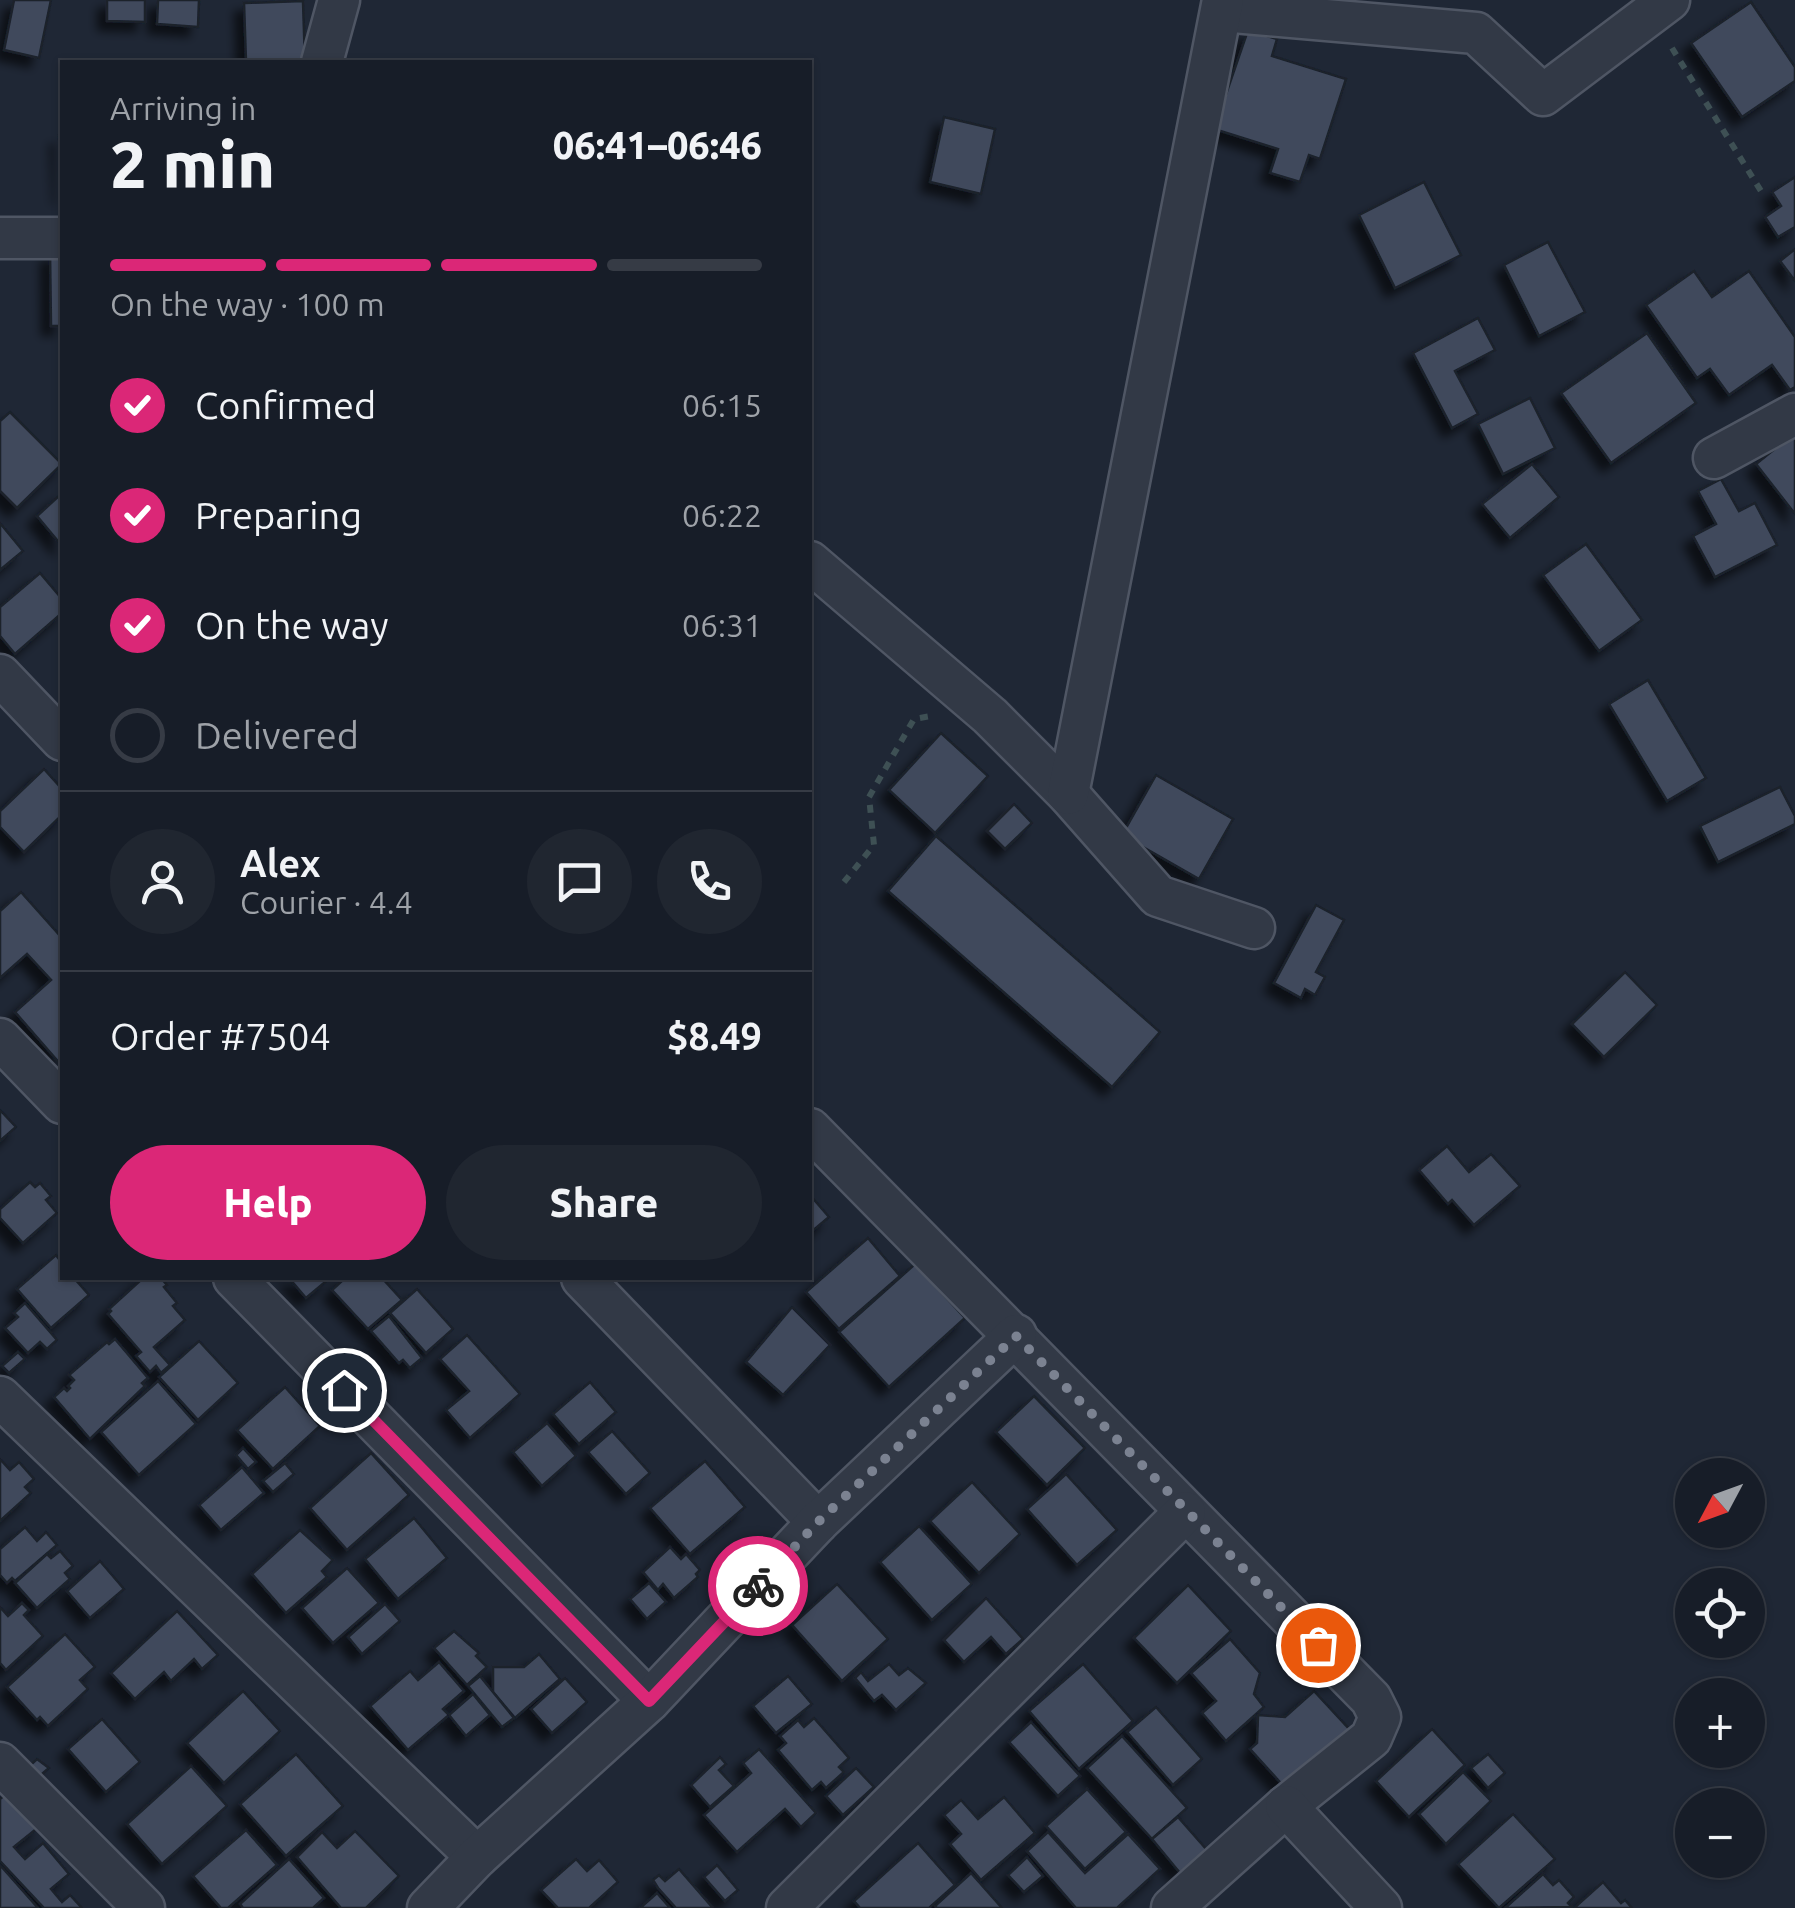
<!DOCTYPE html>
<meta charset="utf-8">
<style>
:root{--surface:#171d28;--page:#202630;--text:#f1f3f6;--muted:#9ea2a8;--line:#363b45;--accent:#db2777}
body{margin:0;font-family:Ubuntu,sans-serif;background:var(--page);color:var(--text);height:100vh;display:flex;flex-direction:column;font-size:38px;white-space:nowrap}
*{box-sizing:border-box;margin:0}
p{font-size:32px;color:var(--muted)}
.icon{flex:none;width:55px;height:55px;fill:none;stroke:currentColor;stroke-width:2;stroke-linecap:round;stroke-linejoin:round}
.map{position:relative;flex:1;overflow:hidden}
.side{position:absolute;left:60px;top:60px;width:752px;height:1220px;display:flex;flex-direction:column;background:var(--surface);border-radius:0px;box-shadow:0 2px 8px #0004,0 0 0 2px var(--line)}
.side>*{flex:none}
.needle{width:65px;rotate:229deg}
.controls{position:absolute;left:1675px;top:1458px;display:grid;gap:20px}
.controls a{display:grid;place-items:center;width:90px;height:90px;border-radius:50%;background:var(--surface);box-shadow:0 2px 8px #0004,0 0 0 2px var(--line);font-size:50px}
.pin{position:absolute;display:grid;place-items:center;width:85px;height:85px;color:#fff;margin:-42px;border:5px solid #fff;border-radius:50%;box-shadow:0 2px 10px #0007}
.courier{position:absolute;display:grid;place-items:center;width:100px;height:100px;margin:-50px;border:8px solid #db2777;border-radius:50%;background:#fff;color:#222;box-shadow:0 2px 12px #0007}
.headline em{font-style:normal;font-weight:800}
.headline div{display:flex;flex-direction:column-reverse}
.headline{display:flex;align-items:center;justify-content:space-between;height:170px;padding:0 50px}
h1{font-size:65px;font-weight:800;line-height:75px}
.bar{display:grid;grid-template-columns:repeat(4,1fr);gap:15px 10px;align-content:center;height:120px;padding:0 50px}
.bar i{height:12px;border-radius:8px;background:var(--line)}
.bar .selected{background:var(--accent)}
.bar p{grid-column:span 4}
.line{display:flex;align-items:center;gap:25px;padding:0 50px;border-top:2px solid var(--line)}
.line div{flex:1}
.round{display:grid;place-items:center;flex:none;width:105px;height:105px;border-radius:52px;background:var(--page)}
ol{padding:0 50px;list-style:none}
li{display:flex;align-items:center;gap:30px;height:110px}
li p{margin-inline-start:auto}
li .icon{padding:10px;border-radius:50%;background:var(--accent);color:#fff;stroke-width:4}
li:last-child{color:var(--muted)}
li i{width:55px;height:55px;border:5px solid var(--line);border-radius:50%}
.cta{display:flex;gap:20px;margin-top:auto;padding:20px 50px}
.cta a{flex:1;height:115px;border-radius:60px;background:var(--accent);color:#fff;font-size:40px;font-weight:800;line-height:115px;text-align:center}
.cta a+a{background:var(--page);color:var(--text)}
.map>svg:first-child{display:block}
</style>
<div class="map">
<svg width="1795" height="1908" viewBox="0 0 1795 1908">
<defs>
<filter id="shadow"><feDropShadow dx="-9" dy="9" stdDeviation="5" flood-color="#0009"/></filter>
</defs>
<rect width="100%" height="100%" fill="#1f2735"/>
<g fill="#3f495b" stroke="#1a202c" stroke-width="2.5" filter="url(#shadow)">
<polygon points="14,0 51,0 39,58 4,50"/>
<polygon points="107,0 145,0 145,22 107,21"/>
<polygon points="158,0 199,0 198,27 157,24"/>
<polygon points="303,1 305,62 246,62 244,3"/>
<polygon points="1751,2 1795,67 1795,81 1742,117 1691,43"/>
<polygon points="1248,30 1277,39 1272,56 1346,79 1320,159 1309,155 1300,182 1270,173 1278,149 1214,129"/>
<polygon points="944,117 995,129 981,194 930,182"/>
<polygon points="59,136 62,136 62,196"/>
<polygon points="1795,177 1795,227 1778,237 1765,217 1781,206 1772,192"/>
<polygon points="1424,182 1461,255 1395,288 1359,215"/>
<polygon points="1548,242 1585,312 1539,336 1504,265"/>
<polygon points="1795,249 1795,281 1780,261"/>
<polygon points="50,253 62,253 62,326 51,326"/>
<polygon points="1694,271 1712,297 1749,271 1795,337 1795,387 1790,390 1772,365 1729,395 1710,369 1697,378 1646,305"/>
<polygon points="1478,318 1495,350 1455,371 1478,414 1452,428 1413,353"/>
<polygon points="1647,333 1696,403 1611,463 1561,393"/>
<polygon points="1530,398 1555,448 1503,474 1478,424"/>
<polygon points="10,412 62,464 17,508 0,491 0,421"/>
<polygon points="1792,435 1795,438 1795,514 1756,464"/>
<polygon points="1532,464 1559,497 1510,538 1482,504"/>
<polygon points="1721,479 1739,511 1755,503 1777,545 1715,577 1693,536 1716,524 1698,491"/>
<polygon points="62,493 62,546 37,516"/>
<polygon points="0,523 23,551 0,570"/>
<polygon points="1586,544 1642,620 1599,651 1543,575"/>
<polygon points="40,573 62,599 62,613 15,654 0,636 0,607"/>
<polygon points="1648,680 1706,778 1667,801 1609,704"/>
<polygon points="941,733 988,776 935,833 889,790"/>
<polygon points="44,769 62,789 62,815 24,852 0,827 0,811"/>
<polygon points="1156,775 1233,819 1199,879 1122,835"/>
<polygon points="1780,787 1795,816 1795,824 1718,862 1700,826"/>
<polygon points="1014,804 1032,823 1005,849 987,831"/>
<polygon points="936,836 1160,1032 1112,1087 888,891"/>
<polygon points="21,892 62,938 62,1066 15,1012 51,980 27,954 0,978 0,911"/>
<polygon points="1316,905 1344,920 1316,972 1325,977 1315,995 1305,989 1301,998 1274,983"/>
<polygon points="1625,972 1657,1005 1604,1057 1572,1024"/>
<polygon points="0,1110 16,1127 0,1141"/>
<polygon points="1447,1146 1469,1172 1491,1154 1520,1186 1474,1225 1452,1200 1448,1204 1419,1170"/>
<polygon points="30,1182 35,1187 40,1183 51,1196 46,1200 57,1213 23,1243 0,1218 0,1209"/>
<polygon points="810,1195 829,1217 810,1233"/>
<polygon points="868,1238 900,1276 839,1329 806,1292"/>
<polygon points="56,1255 62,1263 62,1278 74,1278 89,1295 51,1328 17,1289"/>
<polygon points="915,1264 965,1318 889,1387 839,1332"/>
<polygon points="143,1278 161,1278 167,1285 164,1287 177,1303 173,1306 185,1320 154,1347 170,1365 161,1373 156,1366 150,1372 136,1356 141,1352 108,1314 111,1311 109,1309"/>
<polygon points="289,1278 330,1278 306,1298"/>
<polygon points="345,1278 382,1278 402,1300 368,1329 332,1290"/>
<polygon points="417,1289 453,1329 426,1353 390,1313"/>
<polygon points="25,1303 57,1340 47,1349 40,1342 28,1353 5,1328 18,1317 14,1313"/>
<polygon points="792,1307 830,1345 783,1395 746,1362"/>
<polygon points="389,1316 422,1358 410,1368 403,1360 399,1363 371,1331"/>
<polygon points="467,1335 520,1394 470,1438 446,1410 469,1391 440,1359"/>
<polygon points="115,1339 148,1378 142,1383 145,1386 90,1439 54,1397 64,1388 67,1391 70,1388 68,1386 74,1380 69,1375 107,1342 109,1344"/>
<polygon points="199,1341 238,1383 198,1420 159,1377"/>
<polygon points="18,1352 25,1359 9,1373 2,1366"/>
<polygon points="158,1381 196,1424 139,1475 101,1432"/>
<polygon points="590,1382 616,1412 579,1444 553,1414"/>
<polygon points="285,1387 320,1426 273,1469 237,1430"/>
<polygon points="1034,1396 1085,1448 1047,1485 996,1432"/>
<polygon points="547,1423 576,1456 542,1486 513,1452"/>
<polygon points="612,1431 650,1473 626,1494 588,1452"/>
<polygon points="243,1448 256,1462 248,1469 236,1455"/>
<polygon points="371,1453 409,1495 347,1550 310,1508"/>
<polygon points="0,1459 10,1470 19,1462 34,1479 25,1487 31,1493 0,1521"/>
<polygon points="705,1461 745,1507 690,1554 650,1508"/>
<polygon points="285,1463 294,1474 273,1492 263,1481"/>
<polygon points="242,1467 264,1493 221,1530 199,1505"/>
<polygon points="1066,1474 1117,1530 1077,1565 1027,1509"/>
<polygon points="972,1482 1020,1534 979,1573 930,1521"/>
<polygon points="414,1518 447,1558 398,1599 365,1559"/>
<polygon points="919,1526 972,1584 932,1620 880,1562"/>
<polygon points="25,1527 37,1541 46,1532 57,1545 15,1581 12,1578 7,1583 0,1575 0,1549"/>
<polygon points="300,1530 333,1560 322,1571 327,1577 286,1613 252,1574"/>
<polygon points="670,1547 681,1559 686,1554 700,1570 696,1574 698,1577 674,1598 663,1584 658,1590 643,1572"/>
<polygon points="60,1551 73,1566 65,1573 70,1579 37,1608 15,1583 47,1554 51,1558"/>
<polygon points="100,1561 124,1589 90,1618 67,1591"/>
<polygon points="347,1568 379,1603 333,1643 302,1608"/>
<polygon points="649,1583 666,1602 647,1619 630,1599"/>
<polygon points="837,1584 888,1639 842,1681 792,1625"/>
<polygon points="1188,1585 1231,1631 1177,1683 1134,1638"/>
<polygon points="986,1598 1023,1639 1006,1654 991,1637 964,1662 944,1640"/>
<polygon points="22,1603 29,1610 24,1615 43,1636 6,1670 0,1663 0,1607 8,1616"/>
<polygon points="385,1604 400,1621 362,1654 348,1637"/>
<polygon points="177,1611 218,1655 202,1669 194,1659 171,1681 164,1672 135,1699 111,1673"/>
<polygon points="454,1631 479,1653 476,1656 487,1667 467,1685 434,1648"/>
<polygon points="65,1634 95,1667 80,1680 88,1689 48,1726 40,1717 37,1720 7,1687"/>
<polygon points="1230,1639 1260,1673 1254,1694 1264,1707 1226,1741 1202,1713 1216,1701 1191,1673"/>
<polygon points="539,1654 560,1679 515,1718 493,1692 493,1667 524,1667"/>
<polygon points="439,1662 464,1691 443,1709 449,1715 408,1750 370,1706 410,1671 418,1680"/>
<polygon points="889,1664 899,1675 908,1668 926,1683 896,1710 882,1695 874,1701 855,1678 861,1672 868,1681"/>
<polygon points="1083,1664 1133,1721 1079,1769 1029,1711"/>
<polygon points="480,1676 514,1718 502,1727 468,1686"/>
<polygon points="788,1676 812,1704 776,1733 753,1706"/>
<polygon points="565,1678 587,1702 552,1733 531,1709"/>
<polygon points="243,1691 280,1731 224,1783 187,1743"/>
<polygon points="1314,1691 1351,1731 1287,1790 1250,1749 1257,1743 1258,1715 1285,1717"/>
<polygon points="473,1694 490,1715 466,1736 449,1715"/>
<polygon points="1156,1707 1202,1759 1173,1785 1127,1732"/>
<polygon points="814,1718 849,1758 839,1767 844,1772 826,1788 821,1782 812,1790 778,1750 786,1743 780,1736 798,1720 804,1727"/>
<polygon points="102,1719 140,1762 106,1792 68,1749"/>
<polygon points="1031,1722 1080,1776 1058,1796 1009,1742"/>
<polygon points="1432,1729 1465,1765 1409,1817 1376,1781"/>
<polygon points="1122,1736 1187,1808 1152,1839 1087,1768"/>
<polygon points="759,1749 816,1813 801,1827 785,1809 737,1852 704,1815 751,1773 743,1763"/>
<polygon points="296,1754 343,1806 286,1856 240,1804"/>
<polygon points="1488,1754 1505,1773 1488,1788 1471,1768"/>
<polygon points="720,1757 726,1764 719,1770 734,1786 710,1807 691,1785"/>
<polygon points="37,1759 49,1768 35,1780 25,1770"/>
<polygon points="191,1766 227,1806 162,1864 127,1824"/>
<polygon points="856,1768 874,1787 843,1815 826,1796"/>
<polygon points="1463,1772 1491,1801 1446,1844 1419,1814"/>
<polygon points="1087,1789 1126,1832 1085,1869 1046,1826"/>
<polygon points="9,1791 40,1826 14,1847 25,1859 43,1843 69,1874 51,1889 62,1902 70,1895 82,1908 44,1908 0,1861 0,1799"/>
<polygon points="1004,1797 1035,1833 981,1880 950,1844 961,1834 944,1815 961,1800 978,1819"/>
<polygon points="1513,1814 1555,1859 1499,1908 1458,1864"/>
<polygon points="1178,1817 1207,1850 1180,1873 1152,1839"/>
<polygon points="246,1830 277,1865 228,1908 221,1908 193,1876"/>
<polygon points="355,1831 399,1876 366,1908 341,1908 297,1857 322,1832 337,1848"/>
<polygon points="1048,1832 1085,1873 1128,1834 1160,1869 1117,1908 1076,1908 1027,1851"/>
<polygon points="918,1843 955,1885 929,1908 860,1908 854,1901"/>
<polygon points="1027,1857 1043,1876 1024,1892 1008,1875"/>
<polygon points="289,1859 324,1898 313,1908 243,1908 240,1904"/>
<polygon points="576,1859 587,1871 599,1860 618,1882 589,1908 558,1908 541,1890"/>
<polygon points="0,1865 38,1908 0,1908"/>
<polygon points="717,1865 738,1890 725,1901 704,1877"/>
<polygon points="679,1869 712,1907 711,1908 676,1908 658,1888 653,1880 659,1875 665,1881"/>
<polygon points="971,1873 1002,1908 937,1908 935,1906"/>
<polygon points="1543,1874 1553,1885 1559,1880 1574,1897 1568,1903 1572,1907 1505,1908"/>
<polygon points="1603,1882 1621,1903 1625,1900 1632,1908 1574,1908"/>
<polygon points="657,1893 670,1908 640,1908"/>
</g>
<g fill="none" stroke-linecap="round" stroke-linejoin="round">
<defs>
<g id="minor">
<polyline points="1222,11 1476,33 1543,95 1669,0"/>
<polyline points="322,62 339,0"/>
<polyline points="0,238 62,238"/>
<polyline points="1714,458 1795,414"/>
<polyline points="810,562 990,716 1068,794 1158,896 1254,928"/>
<polyline points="0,675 62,740"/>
<polyline points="1068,794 1223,0"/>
<polyline points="0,1039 62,1103"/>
<polyline points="810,1129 1371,1699 1380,1717 1371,1738 1286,1806 1172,1908"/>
<polyline points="234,1278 649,1701"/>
<polyline points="582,1278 818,1522"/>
<polyline points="0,1397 477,1857"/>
<polyline points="0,1763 144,1908"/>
<polyline points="1286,1806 1381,1908"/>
<polyline points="428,1908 477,1857 649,1701 818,1522 1016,1335"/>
<polyline points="787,1908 1185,1512"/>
</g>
</defs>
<use href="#minor" stroke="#4f5664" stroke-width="45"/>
<g stroke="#3e5054" stroke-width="6" stroke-dasharray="8 8" stroke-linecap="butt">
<polyline points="1672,48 1761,191"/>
<polyline points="844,882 874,845 869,797 914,719 931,716"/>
</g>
<use href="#minor" stroke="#323946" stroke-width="40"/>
</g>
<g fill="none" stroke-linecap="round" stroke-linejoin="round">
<polyline stroke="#7b8291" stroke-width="10" stroke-dasharray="0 18" points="758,1586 818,1522 1016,1336 1318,1645"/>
<polyline stroke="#db2777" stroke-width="12" points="344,1390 649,1701 758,1586"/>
</g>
</svg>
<div class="controls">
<a><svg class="needle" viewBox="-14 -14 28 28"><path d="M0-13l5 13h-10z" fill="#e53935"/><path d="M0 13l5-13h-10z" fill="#9ea2a8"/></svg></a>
<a><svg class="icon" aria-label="locate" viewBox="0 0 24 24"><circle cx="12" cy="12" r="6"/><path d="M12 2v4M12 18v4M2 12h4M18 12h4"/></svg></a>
<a>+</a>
<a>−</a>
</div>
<div class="pin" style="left:1318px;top:1645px;background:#ea580c"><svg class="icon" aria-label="bag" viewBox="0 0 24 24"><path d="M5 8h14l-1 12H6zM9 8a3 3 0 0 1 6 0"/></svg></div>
<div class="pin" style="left:344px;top:1390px;background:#1f2937"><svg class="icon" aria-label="home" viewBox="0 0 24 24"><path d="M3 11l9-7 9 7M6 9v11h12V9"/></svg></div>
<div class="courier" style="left:758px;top:1586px"><svg class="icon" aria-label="bike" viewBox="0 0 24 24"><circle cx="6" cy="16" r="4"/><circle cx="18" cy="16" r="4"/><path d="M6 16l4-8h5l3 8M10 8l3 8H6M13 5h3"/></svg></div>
<section class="side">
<div class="headline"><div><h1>2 min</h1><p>Arriving in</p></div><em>06:41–06:46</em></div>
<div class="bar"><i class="selected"></i><i class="selected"></i><i class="selected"></i><i></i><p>On the way · 100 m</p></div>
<ol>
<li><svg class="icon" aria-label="check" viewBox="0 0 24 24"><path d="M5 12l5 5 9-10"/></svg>Confirmed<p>06:15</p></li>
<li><svg class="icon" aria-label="check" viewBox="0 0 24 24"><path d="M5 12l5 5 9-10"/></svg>Preparing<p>06:22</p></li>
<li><svg class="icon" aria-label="check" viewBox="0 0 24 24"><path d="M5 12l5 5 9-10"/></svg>On the way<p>06:31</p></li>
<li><i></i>Delivered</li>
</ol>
<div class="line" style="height:180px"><a class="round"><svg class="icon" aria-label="person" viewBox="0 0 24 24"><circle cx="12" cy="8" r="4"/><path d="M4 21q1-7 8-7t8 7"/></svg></a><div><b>Alex</b><p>Courier · 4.4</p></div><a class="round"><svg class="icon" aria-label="chat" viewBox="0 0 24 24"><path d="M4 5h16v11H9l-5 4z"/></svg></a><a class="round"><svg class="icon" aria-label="phone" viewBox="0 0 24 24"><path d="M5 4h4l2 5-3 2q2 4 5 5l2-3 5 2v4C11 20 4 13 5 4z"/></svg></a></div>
<div class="line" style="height:130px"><div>Order #7504</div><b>$8.49</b></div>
<div class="cta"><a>Help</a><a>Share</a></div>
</section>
</div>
